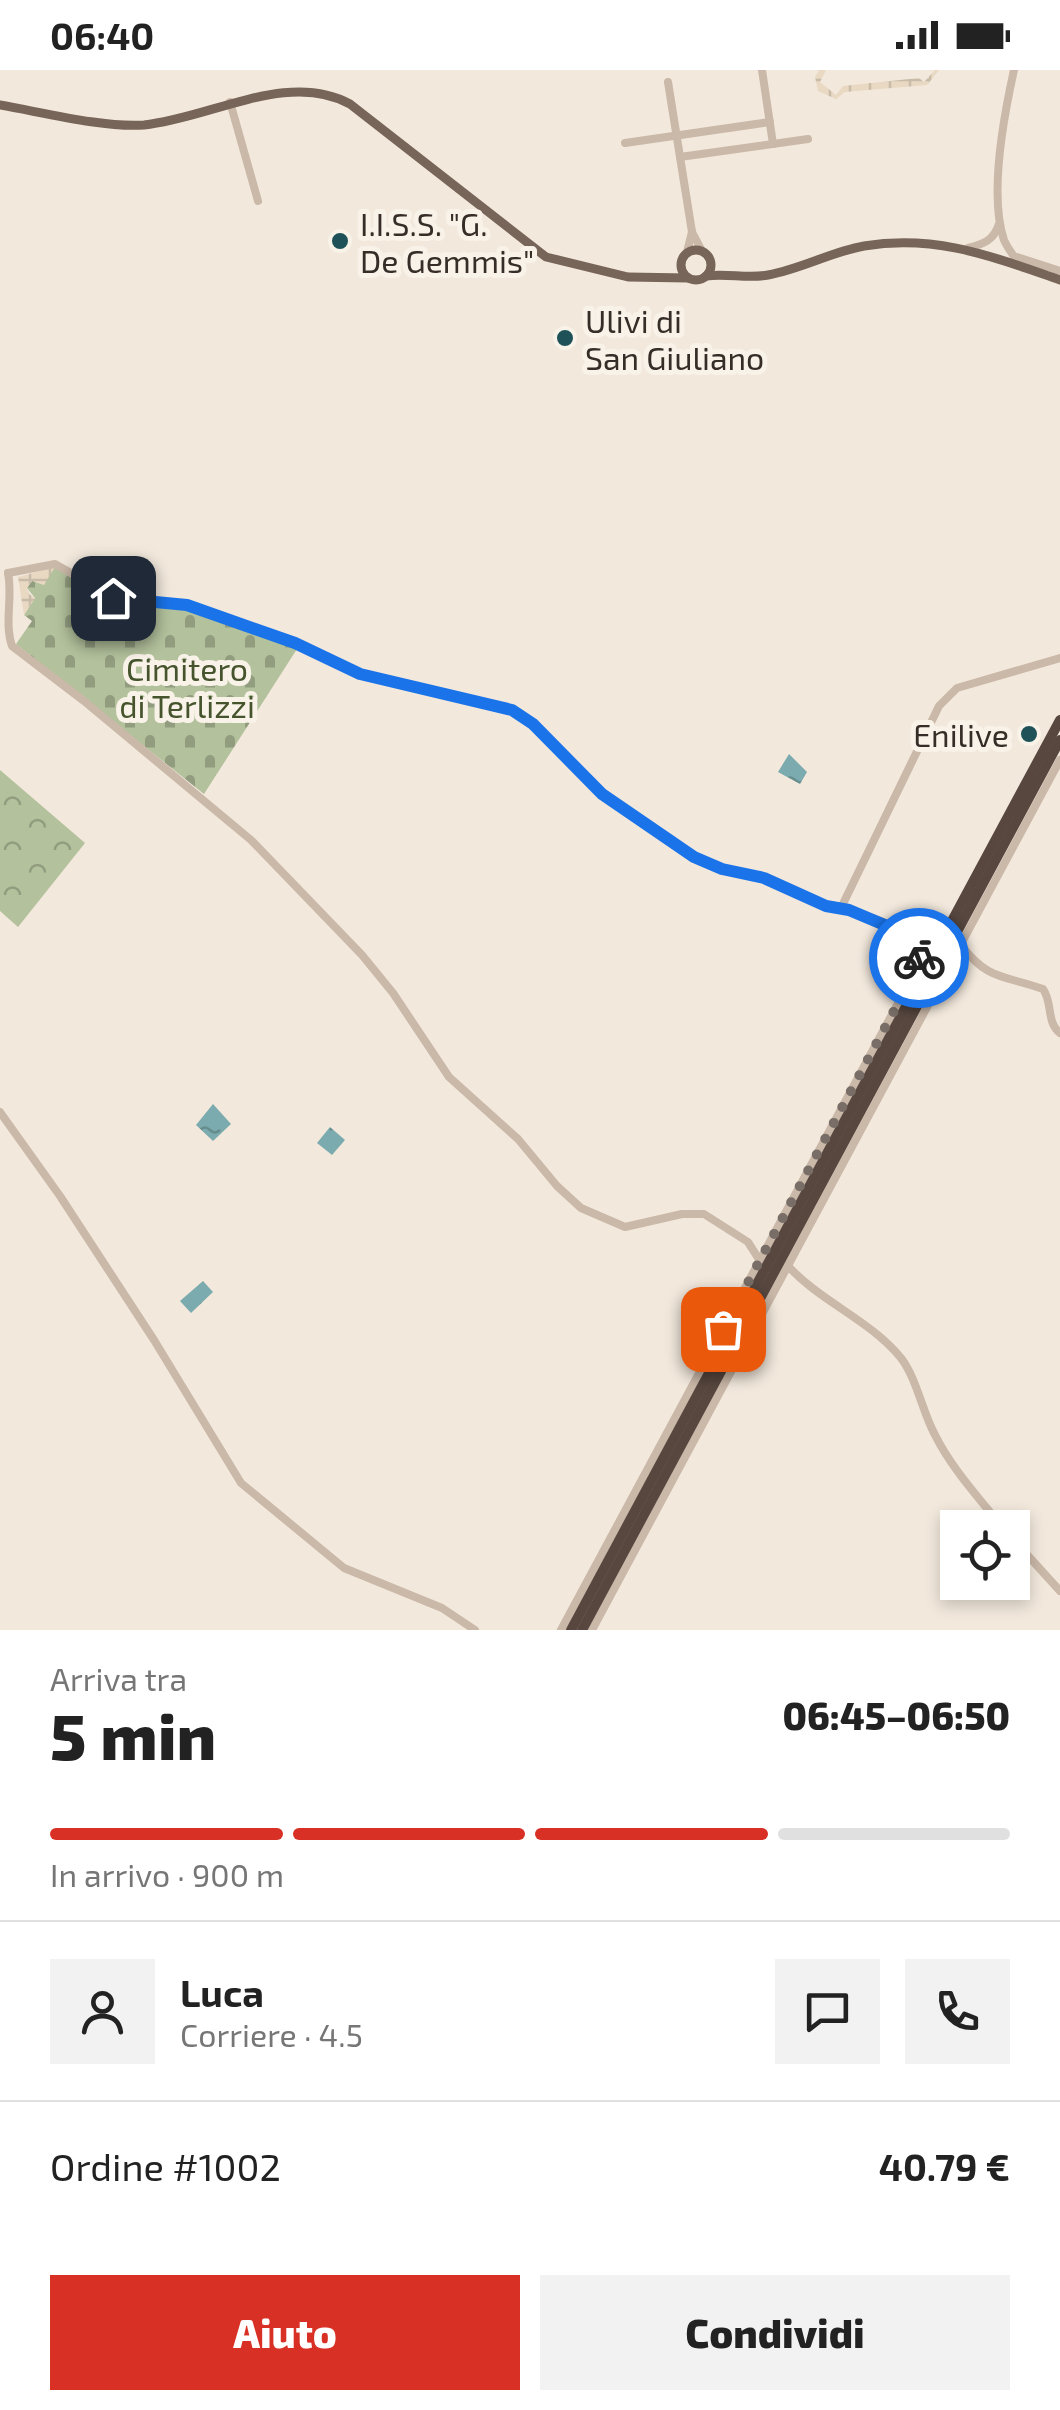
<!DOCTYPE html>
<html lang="it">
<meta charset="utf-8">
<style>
:root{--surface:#fff;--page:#f2f2f2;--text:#222;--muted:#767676;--line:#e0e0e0;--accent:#d93025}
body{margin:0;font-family:"Exo 2",sans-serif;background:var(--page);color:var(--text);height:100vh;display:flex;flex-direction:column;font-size:38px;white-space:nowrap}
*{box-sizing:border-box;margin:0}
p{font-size:32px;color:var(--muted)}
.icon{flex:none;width:55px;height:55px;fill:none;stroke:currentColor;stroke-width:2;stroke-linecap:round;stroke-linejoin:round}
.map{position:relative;height:1560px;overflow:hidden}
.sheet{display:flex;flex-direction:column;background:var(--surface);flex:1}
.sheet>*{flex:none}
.buttons{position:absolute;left:940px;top:1440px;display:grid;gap:20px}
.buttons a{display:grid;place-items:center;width:90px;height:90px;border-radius:0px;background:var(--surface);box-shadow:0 5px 15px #0003;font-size:50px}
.pin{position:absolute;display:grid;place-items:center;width:85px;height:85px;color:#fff;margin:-42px;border-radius:20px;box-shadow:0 5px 15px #0006}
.courier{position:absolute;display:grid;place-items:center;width:100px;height:100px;margin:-50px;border:8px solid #1a73e8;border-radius:50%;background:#fff;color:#222;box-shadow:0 2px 12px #0007}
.headline em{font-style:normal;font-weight:800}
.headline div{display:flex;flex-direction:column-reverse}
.headline{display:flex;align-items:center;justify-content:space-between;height:170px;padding:0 50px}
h1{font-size:65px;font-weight:800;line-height:75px}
.bar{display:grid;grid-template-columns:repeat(4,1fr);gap:15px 10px;align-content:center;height:120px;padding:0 50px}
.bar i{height:12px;border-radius:8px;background:var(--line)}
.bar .current{background:var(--accent)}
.bar p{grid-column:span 4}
.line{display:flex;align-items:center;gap:25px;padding:0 50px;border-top:2px solid var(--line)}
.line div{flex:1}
.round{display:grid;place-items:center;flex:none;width:105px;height:105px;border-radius:0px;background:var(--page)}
.cta{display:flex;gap:20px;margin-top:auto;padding:20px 50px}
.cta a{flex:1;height:115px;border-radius:0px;background:var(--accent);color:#fff;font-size:40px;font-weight:800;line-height:115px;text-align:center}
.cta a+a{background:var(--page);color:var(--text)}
.status{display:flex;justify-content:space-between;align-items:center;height:70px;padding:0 50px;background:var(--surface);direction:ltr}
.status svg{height:28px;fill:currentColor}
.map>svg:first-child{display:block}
</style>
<div class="status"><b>06:40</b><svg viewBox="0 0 49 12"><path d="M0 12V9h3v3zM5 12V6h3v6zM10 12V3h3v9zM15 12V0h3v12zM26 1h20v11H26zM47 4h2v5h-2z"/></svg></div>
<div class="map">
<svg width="1060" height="1560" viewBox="0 0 1060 1560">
<defs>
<pattern id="forest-crowns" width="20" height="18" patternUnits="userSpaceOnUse" patternTransform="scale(2.5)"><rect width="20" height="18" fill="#b3c19c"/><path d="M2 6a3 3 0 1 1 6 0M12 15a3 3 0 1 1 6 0" fill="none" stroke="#929d7f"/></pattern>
<pattern id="cemetery-stones" width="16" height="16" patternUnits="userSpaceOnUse" patternTransform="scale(2.5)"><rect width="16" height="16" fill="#b3c19c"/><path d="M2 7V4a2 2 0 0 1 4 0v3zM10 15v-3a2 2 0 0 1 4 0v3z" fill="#929d7f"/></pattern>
<pattern id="plaza-grid" width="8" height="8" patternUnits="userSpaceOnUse" patternTransform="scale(2.5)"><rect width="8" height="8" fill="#e9d9c3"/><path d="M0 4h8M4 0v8" fill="none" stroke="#c8bba8"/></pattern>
<pattern id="water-ripples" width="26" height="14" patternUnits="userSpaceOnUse" patternTransform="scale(2.5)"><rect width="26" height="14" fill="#7babae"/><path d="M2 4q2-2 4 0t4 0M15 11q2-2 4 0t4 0" fill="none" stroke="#668c8e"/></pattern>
</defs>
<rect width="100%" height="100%" fill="#f2e8dc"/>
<polygon fill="url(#forest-crowns)" points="0,700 85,773 18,857 0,841"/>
<polygon fill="url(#cemetery-stones)" points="55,497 111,533 189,540 297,579 204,724 16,574 32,551 24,545 35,528 27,518 32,511"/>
<g fill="url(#plaza-grid)">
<polygon points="819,0 826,0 820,12 836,25 843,16 919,8 924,12 935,0 939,0 927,15 845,22 836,29 818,21 815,7"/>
<polygon points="55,497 44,515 32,511 27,518 29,524 35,528 24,545 18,507"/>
</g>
<g fill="url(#water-ripples)">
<polygon points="789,684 807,702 800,714 778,702"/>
<polygon points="213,1034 231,1054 213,1071 196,1055"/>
<polygon points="330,1057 345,1070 332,1085 317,1073"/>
<polygon points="203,1211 213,1222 191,1243 180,1231"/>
</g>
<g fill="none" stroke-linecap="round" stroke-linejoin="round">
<g stroke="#cab8a8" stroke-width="8">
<polyline points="762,0 773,74"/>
<path d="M1014,0C1004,45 989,126 1004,170C1008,179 1015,188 1021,196"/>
<polyline points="668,12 692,162 702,181"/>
<polyline points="230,32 258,131"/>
<polyline points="625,73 770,52"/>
<polyline points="680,87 808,69"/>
<path d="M968,178C984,174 994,170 999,154"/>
<polyline points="687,182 692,162"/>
<polyline points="1017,187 1060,201"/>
<path d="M8,503C13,527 4,553 12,576L84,631L251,770L362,885L393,923L449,1007L518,1069L557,1116L581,1138L625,1157L682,1144H704L748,1172L760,1191"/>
<polyline points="8,503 55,494 113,527 187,535 295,573 360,604 513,640 533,654 602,725 693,787 722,799 755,805 826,835 841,838"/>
<path d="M961,875C988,911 1004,905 1043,919C1053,933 1046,952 1060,963"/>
<polyline points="0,1042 60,1126 154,1270 241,1413 344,1498 442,1538 475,1560"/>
<path d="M788,1196C821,1232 870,1250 901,1288C917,1309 922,1341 935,1365C952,1399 979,1428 1003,1458"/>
<polyline points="1012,1468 1060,1521"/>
<path d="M561,1560L918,896C923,858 870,847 841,838L939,636L957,618L1060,588"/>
<polyline points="592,1560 1060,690"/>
</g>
<g stroke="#786559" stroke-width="9">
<path d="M0,35C41,42 104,58 144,55C211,48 288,0 350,34L546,187L628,207L688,208"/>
<circle cx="696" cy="195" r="15"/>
<path d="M706,206C727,203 748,209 768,205C801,199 831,182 864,176C937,164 993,187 1060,210"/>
</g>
<g stroke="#57473f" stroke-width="10">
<polyline points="571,1560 1060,650"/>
<polyline points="582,1560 1060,670"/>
</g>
</g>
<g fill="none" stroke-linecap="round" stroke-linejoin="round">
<polyline stroke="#786e67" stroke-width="10" stroke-dasharray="0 18" points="723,1259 916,900 919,888"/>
<polyline stroke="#1a73e8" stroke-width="12" points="113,528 187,535 295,573 360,604 512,640 533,654 602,724 694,787 722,799 764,808 826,836 849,840 906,864 917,877 919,888"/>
</g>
<g fill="#1e5258" stroke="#f9f2e8" stroke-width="4">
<circle cx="340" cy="171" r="10"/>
<circle cx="565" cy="268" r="10"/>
<circle cx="1029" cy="664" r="10"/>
</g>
<g text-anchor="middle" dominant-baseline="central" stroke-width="10" stroke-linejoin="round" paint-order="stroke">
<g font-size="32" fill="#372d28" stroke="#f9f2e8" text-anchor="start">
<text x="360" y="153">I.I.S.S. "G.<tspan x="360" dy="37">De Gemmis"</tspan></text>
<text x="585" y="250">Ulivi di<tspan x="585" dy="37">San Giuliano</tspan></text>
<text x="1009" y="664" text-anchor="end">Enilive</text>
</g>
<g font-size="32" fill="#45542c" stroke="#f9f2e8">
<text x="187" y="598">Cimitero<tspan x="187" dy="37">di Terlizzi</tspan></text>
</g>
</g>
</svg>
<div class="buttons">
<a><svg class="icon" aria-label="locate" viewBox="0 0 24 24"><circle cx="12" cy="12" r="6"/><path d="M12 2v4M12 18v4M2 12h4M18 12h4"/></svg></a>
</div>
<div class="pin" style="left:723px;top:1259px;background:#ea580c"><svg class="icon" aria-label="bag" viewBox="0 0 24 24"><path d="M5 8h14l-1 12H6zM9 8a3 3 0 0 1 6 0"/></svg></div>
<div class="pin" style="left:113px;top:528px;background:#1f2937"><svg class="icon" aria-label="home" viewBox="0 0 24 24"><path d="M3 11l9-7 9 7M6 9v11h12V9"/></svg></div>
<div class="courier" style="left:919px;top:888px"><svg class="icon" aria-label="bike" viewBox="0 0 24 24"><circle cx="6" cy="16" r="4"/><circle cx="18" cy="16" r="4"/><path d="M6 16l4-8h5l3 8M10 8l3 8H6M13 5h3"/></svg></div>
</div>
<section class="sheet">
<div class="headline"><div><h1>5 min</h1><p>Arriva tra</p></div><em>06:45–06:50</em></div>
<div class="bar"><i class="current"></i><i class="current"></i><i class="current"></i><i></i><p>In arrivo · 900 m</p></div>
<div class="line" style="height:180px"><a class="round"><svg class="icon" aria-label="person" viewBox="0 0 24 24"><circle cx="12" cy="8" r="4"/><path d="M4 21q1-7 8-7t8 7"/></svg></a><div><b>Luca</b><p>Corriere · 4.5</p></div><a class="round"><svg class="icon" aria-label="chat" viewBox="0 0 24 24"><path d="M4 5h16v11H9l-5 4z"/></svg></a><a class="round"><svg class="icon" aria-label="phone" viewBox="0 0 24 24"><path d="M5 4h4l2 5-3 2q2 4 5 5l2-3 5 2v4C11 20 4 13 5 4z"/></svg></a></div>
<div class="line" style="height:130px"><div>Ordine #1002</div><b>40.79 €</b></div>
<div class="cta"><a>Aiuto</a><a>Condividi</a></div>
</section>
